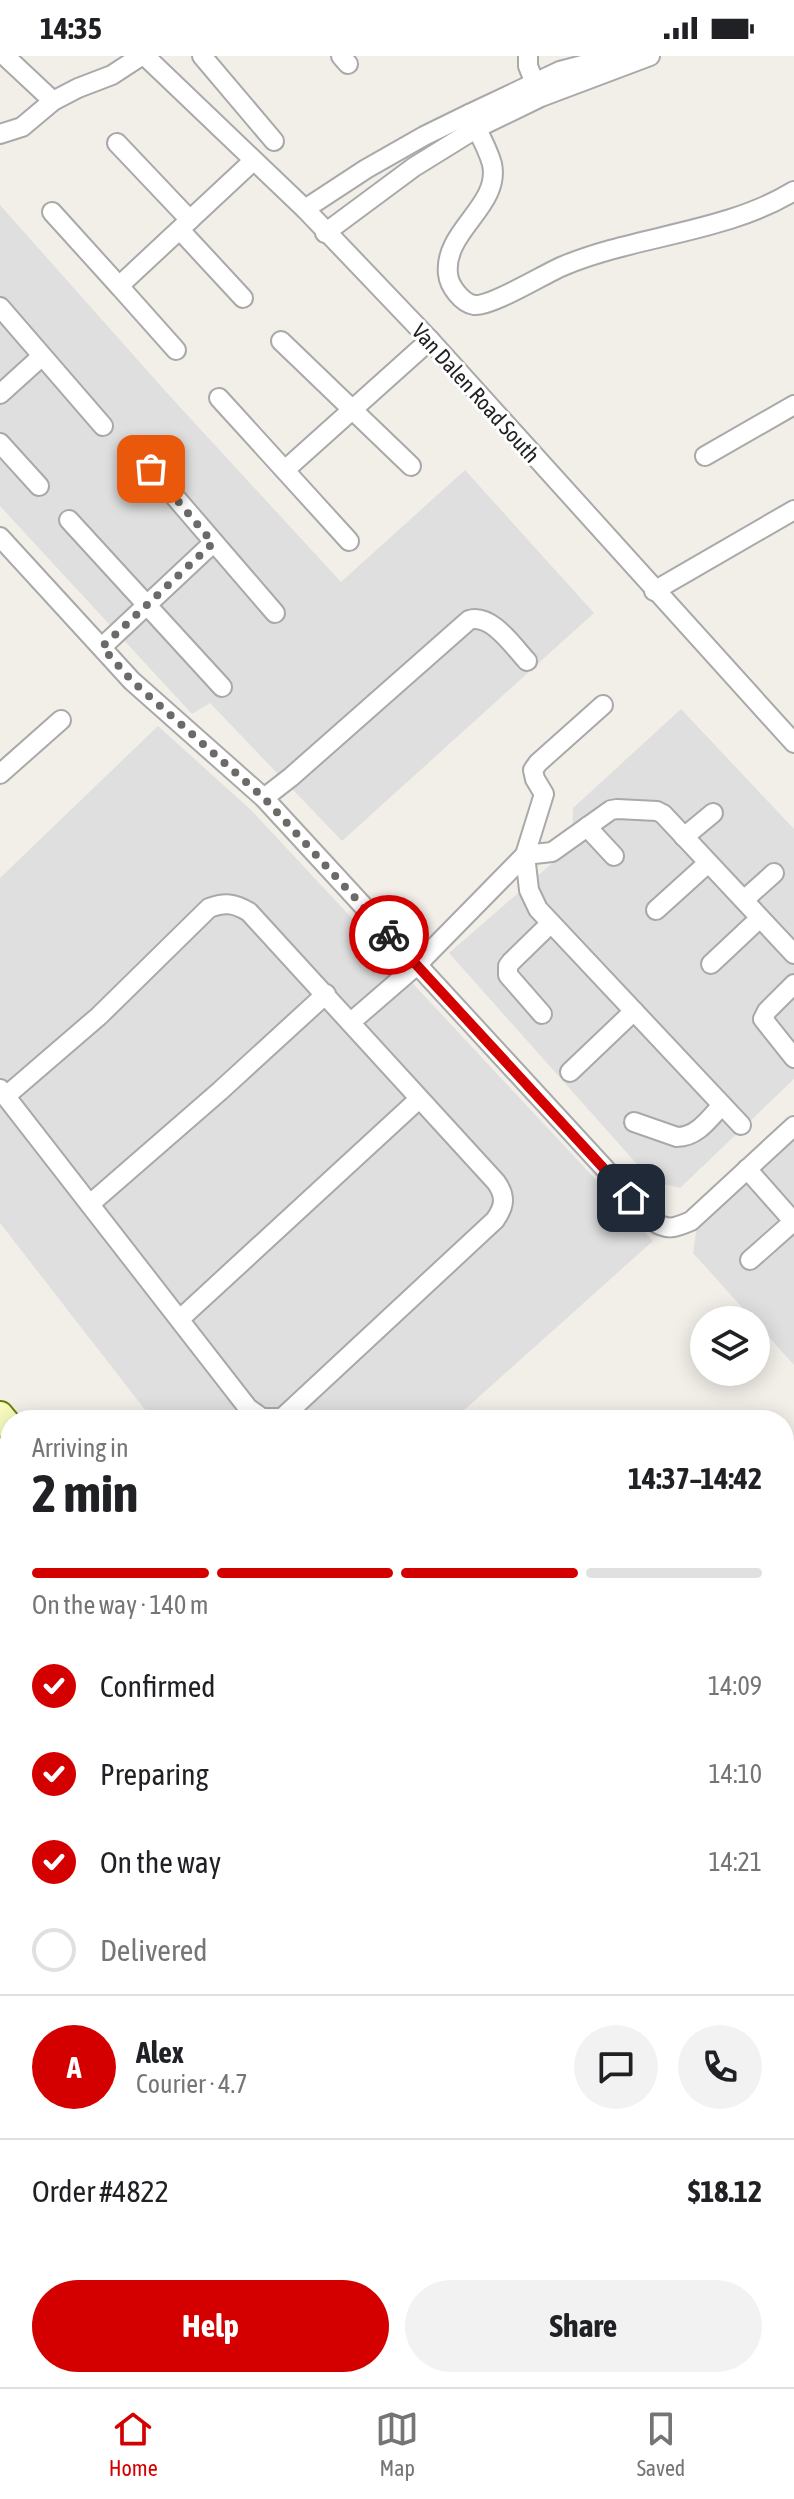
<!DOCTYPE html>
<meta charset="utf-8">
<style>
:root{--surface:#fff;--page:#f2f2f2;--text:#202124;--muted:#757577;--line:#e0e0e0;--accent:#d40000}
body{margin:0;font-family:"Asap Condensed",sans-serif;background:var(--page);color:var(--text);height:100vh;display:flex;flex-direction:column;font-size:30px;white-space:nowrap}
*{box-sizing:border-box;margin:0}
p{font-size:26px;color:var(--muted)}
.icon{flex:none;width:44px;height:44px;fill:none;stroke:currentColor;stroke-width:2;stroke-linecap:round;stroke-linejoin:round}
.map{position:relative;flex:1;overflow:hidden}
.details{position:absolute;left:0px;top:1354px;width:794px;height:978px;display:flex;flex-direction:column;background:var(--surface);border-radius:32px 32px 0 0;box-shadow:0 4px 20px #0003}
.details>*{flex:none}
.fabs{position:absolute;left:690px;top:1250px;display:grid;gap:16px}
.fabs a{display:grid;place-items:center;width:80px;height:80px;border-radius:50%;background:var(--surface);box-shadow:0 4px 20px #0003;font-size:40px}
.pin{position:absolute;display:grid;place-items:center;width:68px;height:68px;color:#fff;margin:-34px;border-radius:16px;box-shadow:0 4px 12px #0006}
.courier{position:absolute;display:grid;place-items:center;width:80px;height:80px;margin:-40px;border:6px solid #d40000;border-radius:50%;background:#fff;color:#222;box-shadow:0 2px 10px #0007}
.summary em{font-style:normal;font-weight:700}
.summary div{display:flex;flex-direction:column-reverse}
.summary{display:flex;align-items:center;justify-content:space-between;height:136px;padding:0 32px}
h1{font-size:52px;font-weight:700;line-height:60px}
.bar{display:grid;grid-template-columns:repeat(4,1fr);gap:12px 8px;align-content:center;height:96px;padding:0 32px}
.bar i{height:10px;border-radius:6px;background:var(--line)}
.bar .active{background:var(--accent)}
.bar p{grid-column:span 4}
.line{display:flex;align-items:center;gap:20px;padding:0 32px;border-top:2px solid var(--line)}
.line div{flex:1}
.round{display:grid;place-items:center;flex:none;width:84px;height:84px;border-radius:42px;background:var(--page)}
ol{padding:0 32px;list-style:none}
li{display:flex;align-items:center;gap:24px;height:88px}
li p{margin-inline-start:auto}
li .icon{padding:8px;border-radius:50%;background:var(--accent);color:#fff;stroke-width:4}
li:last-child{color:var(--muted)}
li i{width:44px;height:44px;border:4px solid var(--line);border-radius:50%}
.button{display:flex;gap:16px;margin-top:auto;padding:16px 32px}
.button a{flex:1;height:92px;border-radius:48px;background:var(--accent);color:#fff;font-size:32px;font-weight:700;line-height:92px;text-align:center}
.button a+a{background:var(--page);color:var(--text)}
.status{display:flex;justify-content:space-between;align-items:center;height:56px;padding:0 40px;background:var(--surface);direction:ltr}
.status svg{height:22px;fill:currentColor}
.tabs{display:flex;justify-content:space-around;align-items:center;height:112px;border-top:2px solid var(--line);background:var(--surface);font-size:22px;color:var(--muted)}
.tabs a{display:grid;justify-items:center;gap:4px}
.tabs .active{color:var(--accent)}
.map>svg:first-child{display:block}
</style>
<div class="status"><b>14:35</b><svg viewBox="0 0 49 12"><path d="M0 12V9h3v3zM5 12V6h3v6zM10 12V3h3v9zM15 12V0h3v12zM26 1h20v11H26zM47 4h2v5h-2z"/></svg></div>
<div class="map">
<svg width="794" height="2331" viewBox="0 0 794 2331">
<rect width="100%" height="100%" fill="#f2efe9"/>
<g fill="#e0dfdf">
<polygon points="0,149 168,338 341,526 465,414 594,557 342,785 210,647 192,658 0,450"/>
<polygon points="681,653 794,773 794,1023 680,1132 652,1125 449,897 572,790 573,752"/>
<polygon points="158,670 251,754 653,1185 453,1364 153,1364 0,1167 0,822"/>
<polygon points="794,1077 794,1309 693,1197 698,1163"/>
</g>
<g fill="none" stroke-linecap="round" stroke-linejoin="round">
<defs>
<polyline id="lane" points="784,1684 794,1694"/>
<g id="street">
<polyline points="5,0 53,45"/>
<polyline points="145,0 305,153 430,284 794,687"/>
<polyline points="202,0 274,85"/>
<polyline points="341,0 348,8"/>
<polyline points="528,0 528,10 538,35"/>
<path d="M469,58C477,74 487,90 492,108C501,150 443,175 448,218C449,230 462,247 474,249C491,251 544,218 563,210C637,179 725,177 794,135"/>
<polyline points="0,78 22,71 53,45 78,32 112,19 141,0"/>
<polyline points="117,87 190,164"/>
<polyline points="305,153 366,113 424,80 469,58 560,15 616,0"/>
<polyline points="52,156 119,230 253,105"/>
<polyline points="180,174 243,242"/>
<polyline points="325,177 414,111 477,72 541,41 650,0"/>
<polyline points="119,230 176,294"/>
<polyline points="0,251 103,370"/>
<polyline points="281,285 411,410"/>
<polyline points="0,338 41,301"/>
<polyline points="219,342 349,485"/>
<polyline points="0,387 39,430"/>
<polyline points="705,400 794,349"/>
<polyline points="151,413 275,557"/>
<polyline points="285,414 430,284"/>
<polyline points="69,464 222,631"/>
<path d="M0,481L132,625L264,742L653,1165C667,1175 675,1172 691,1165L794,1070"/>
<polyline points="654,535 794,454"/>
<polyline points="102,591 213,487"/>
<polyline points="603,649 538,707 533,714 535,723 544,738 525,799 529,834 538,853 741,1069"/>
<polyline points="0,718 61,664"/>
<path d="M264,742L291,721L469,564C491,557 513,590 527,605"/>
<polyline points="587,771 614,800"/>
<polyline points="684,781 713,757"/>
<polyline points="525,799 552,796 611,754 617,753 657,755 663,758 794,898"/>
<polyline points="744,844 774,817"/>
<polyline points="656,854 708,807"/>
<polyline points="711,908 760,862"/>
<polyline points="794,928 767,955 763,963 794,1002"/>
<polyline points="542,958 508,919 508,910 511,906 551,867"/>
<polyline points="351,966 417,909 525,799"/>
<polyline points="570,1016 634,955"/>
<path d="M0,1033L248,1352L262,1362H282L495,1164C505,1150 506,1140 496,1126L249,856C234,847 225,846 209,852L99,960L6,1040"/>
<path d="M634,1066L677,1081C697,1081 709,1063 722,1049"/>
<polyline points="747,1113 794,1166"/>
<polyline points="90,1148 220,1035 326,938"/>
<polyline points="750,1204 794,1165"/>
<polyline points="180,1263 419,1043"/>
<polyline points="0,1493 10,1505"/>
<polyline points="0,1567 10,1551"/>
<polyline points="0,1767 10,1774"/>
<polyline points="784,1823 794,1818"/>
<polyline points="784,1909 794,1923"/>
</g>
<g id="secondary">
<polyline points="0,1359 10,1371"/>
<polyline points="720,2322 726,2331"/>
</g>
</defs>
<use href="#lane" stroke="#a9a9a9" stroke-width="13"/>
<use href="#street" stroke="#a9a9a9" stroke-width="22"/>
<use href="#secondary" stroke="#707d05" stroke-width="30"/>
<use href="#lane" stroke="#fff" stroke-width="9"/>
<use href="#street" stroke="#fff" stroke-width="18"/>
<use href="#secondary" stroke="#f7fabf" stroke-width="26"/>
</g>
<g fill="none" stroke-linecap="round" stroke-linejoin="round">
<polyline stroke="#6b6a68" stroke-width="8" stroke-dasharray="0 14.4" points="151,413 213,487 102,591 132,625 264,742 389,879"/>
<polyline stroke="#d40000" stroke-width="10" points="389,879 631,1142"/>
</g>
<g text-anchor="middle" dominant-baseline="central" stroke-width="6" stroke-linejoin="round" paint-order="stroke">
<g font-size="22" fill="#222" stroke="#fff">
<text transform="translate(476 337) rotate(48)">Van Dalen Road South</text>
</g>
</g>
</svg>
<div class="fabs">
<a><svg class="icon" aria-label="layers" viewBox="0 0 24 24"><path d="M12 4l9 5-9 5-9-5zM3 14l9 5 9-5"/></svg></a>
</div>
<div class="pin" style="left:151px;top:413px;background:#ea580c"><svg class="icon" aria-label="bag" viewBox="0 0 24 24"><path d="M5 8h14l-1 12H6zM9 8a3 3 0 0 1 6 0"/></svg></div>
<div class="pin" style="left:631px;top:1142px;background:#1f2937"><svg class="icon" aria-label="home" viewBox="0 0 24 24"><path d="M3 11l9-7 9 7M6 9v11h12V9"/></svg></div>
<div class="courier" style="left:389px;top:879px"><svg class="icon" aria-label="bike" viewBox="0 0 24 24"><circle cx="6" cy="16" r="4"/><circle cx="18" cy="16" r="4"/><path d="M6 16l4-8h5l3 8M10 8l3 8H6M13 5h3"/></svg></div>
<section class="details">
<div class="summary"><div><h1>2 min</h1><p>Arriving in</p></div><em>14:37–14:42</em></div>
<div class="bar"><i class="active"></i><i class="active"></i><i class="active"></i><i></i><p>On the way · 140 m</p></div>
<ol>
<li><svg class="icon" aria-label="check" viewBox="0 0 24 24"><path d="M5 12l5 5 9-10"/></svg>Confirmed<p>14:09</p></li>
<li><svg class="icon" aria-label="check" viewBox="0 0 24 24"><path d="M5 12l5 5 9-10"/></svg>Preparing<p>14:10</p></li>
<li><svg class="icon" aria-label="check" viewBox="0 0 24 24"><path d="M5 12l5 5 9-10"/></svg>On the way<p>14:21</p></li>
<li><i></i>Delivered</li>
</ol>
<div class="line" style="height:144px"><b class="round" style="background:var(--accent);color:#fff">A</b><div><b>Alex</b><p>Courier · 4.7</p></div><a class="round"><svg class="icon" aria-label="chat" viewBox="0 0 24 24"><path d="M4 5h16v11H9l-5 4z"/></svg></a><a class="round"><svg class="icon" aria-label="phone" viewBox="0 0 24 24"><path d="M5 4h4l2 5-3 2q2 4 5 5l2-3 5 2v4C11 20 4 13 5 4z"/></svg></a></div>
<div class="line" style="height:104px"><div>Order #4822</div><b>$18.12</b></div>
<div class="button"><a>Help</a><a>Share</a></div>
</section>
</div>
<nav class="tabs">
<a class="active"><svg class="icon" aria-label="home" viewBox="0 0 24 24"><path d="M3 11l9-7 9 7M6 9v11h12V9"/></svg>Home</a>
<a><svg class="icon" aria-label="map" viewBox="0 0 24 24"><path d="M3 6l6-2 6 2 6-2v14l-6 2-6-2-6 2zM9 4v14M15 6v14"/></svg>Map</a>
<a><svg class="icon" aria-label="saved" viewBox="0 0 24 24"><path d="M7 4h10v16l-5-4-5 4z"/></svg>Saved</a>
</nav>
